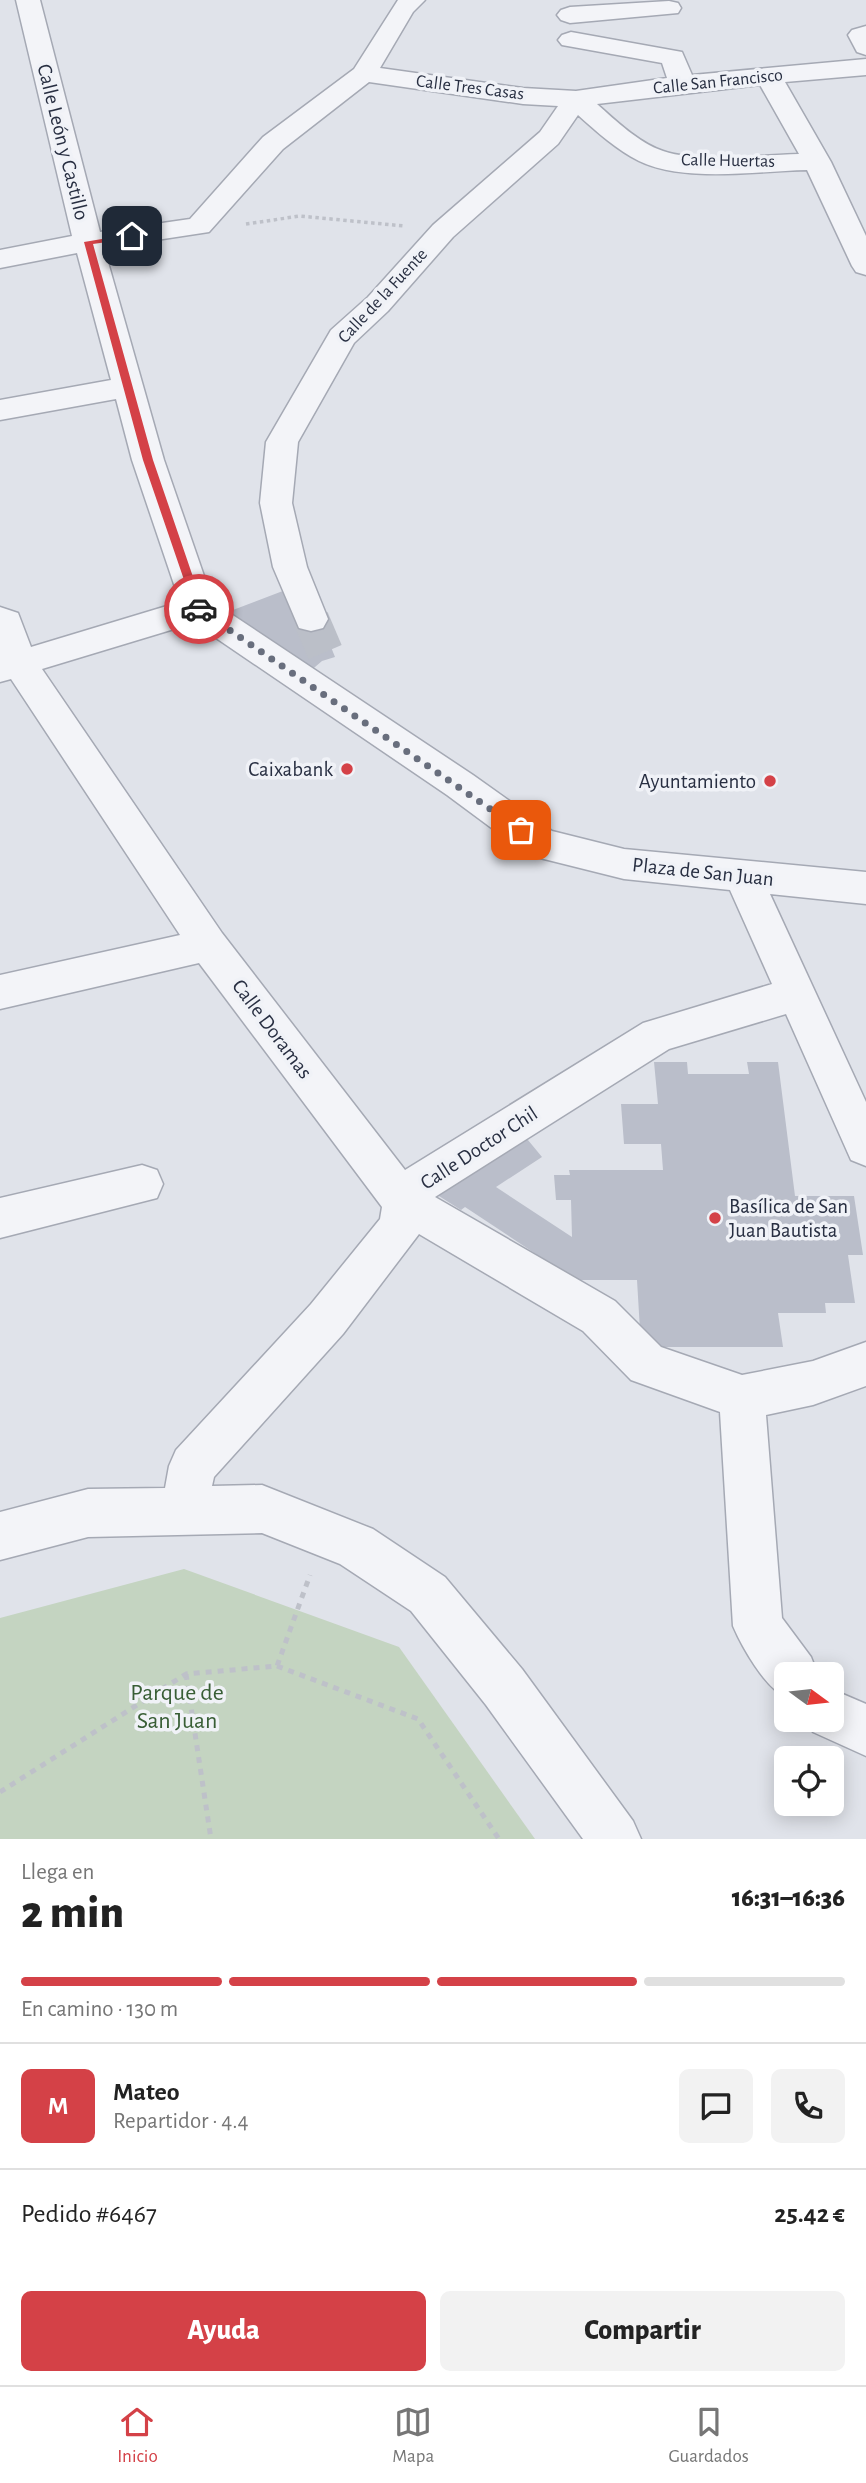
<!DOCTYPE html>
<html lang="es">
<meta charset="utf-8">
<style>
:root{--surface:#fff;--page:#f2f2f2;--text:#222;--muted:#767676;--line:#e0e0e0;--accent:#d44147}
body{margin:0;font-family:"Alegreya Sans",sans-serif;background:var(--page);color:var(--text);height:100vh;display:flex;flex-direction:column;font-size:26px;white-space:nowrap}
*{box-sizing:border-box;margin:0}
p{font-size:23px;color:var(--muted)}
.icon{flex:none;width:38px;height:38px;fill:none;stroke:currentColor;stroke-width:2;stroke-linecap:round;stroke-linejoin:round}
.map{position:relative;height:1839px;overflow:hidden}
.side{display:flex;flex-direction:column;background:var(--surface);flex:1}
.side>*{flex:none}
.needle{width:46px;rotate:105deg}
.fabs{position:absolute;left:774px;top:1662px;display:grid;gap:14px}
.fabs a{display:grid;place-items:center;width:70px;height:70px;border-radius:10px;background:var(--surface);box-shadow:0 4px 18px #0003;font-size:35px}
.pin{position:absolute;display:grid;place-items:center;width:60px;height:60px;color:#fff;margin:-30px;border-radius:14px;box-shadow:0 4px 10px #0006}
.courier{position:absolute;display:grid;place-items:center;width:70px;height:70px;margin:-35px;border:5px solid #d44147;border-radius:50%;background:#fff;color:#222;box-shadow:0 2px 9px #0007}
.overview em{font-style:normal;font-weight:800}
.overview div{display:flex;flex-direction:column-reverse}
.overview{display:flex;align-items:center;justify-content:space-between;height:119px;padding:0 21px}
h1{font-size:46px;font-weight:800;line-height:52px}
.bar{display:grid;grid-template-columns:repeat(4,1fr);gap:10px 7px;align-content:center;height:84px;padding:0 21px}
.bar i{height:9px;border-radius:5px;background:var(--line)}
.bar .active{background:var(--accent)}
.bar p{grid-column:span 4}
.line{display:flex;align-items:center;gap:18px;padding:0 21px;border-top:2px solid var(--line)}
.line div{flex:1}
.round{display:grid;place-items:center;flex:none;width:74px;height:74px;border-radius:10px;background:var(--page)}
.primary-button{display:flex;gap:14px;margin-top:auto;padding:14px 21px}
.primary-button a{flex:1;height:80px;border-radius:10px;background:var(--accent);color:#fff;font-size:28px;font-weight:800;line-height:80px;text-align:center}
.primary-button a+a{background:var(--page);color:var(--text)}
.tab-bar{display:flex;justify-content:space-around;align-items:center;height:98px;border-top:2px solid var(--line);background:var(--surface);font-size:19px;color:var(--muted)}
.tab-bar a{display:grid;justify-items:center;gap:4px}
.tab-bar .active{color:var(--accent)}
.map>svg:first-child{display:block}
</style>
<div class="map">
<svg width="866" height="1839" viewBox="0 0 866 1839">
<rect width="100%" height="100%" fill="#e0e3ea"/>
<polygon fill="#c4d4c1" points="184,1569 399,1647 535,1839 0,1839 0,1618"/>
<g fill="#babeca">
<polygon points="288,589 319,617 335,657 322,661 308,673 225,613"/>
<polygon points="654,1062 687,1062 688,1074 749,1074 747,1062 778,1062 795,1196 854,1196 863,1255 848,1255 855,1303 825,1303 826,1313 778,1313 783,1347 641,1347 637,1280 575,1280 465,1207 461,1210 431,1191 523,1134 542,1157 496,1187 572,1237 571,1200 556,1200 554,1175 570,1175 569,1170 663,1170 661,1144 624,1144 621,1104 658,1104"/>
</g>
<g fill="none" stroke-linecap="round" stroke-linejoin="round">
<polyline stroke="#bbbfc8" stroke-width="36" stroke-dasharray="36 18" stroke-linecap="butt" points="311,619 328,659"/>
<defs>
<g id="minor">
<path d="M16,0H40L100,232L190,219L263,137L354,69L398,0H425L413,12L380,68L523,88L576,91L667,78L662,63L562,45L558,40L562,35L571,32L682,52L692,75L866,59V75L785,82L831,162L866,236V275L856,272L852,266L807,170C758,171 684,183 639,161C617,150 597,132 578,115L558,144L453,237L388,311L354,343L298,442L292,503L307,567L328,619L323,628L311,631L299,628L273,567L260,503L266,442L331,330L368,297L433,225L540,132L558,106L523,104L369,82L283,149L209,232L104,248L164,460L213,602L473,775L552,831L624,849L866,872V904L770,894L866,1102V1166L851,1160L786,1014L669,1049L435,1197L615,1301L661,1347L742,1375L813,1361L866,1342V1386L813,1405L766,1415L782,1618L811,1657L818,1675H786V1697C765,1688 742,1647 733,1626L720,1412L631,1380L583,1331L419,1234L343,1334L214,1477L212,1486L262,1485L373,1529L445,1577L522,1669L633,1821L641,1839H583L486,1705L411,1611L340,1564L262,1533L88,1537L0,1560V1512L88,1489L165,1488L169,1466L176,1450L311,1304L380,1219L382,1207L199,963L0,1009V975L180,935L11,679L0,682V607L18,613L31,647L180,602L132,460L116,399L0,420V400L111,380L77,253L0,268V250L72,236ZM760,85L799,154C761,155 698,163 663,151C639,143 616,121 597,104ZM194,623L447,795L528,855L624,879L730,890L772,984L643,1023L405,1170L222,933L42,669Z"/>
<polygon points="669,1 678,3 681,8 678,13 570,23 561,20 557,15 561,10 570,7"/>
<polygon points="866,26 866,55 857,52 848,35 852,30"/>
<polygon points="142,1165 157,1170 163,1184 157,1198 0,1238 0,1198"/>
<polygon points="831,1689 866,1704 866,1756 813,1732 808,1720 831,1720"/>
</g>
</defs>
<use href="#minor" stroke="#a5a9b4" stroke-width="3"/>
<polyline stroke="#bec1c9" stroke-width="3.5" stroke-dasharray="3.5 3.5" stroke-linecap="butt" points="246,224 300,216 404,226"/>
<g stroke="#bec1c9" stroke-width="5" stroke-dasharray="6 6" stroke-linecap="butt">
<polyline points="277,1666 418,1719 499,1839"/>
<polyline points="186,1674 211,1839"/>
<polyline points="0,1792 186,1674 277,1666 310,1575"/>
</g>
<use href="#minor" fill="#f3f4f8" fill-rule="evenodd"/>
</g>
<polygon fill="#d44147" points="132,234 135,238 93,244 153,460 204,609 199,612 194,609 143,460 84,242"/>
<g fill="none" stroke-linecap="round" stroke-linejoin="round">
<polyline stroke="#686e7d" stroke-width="7" stroke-dasharray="0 12.6" points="199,609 521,830"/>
</g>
<g fill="#d44147" stroke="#f0f2f7" stroke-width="2.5">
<circle cx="347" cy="769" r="7"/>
<circle cx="770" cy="781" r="7"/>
<circle cx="715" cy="1218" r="7"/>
</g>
<g text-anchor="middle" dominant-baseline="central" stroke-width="7" stroke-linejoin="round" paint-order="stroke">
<g font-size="18" fill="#282f42" stroke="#f0f2f7">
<text transform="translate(718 82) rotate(-6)">Calle San Francisco</text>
<text transform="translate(470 88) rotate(7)">Calle Tres Casas</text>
<text transform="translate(728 161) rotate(1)">Calle Huertas</text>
<text transform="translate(383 296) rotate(-47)">Calle de la Fuente</text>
</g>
<g font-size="21" fill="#282f42" stroke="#f0f2f7">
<text transform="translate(63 142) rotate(76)">Calle León y Castillo</text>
<text transform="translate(703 872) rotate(6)">Plaza de San Juan</text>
<text transform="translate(272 1029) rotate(53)">Calle Doramas</text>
<text transform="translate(479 1148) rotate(-33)">Calle Doctor Chil</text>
</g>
<g font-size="21" fill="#282f42" stroke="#f0f2f7" text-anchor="end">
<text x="333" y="769">Caixabank</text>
<text x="756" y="781">Ayuntamiento</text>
<text x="729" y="1206" text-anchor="start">Basílica de San<tspan x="729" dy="24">Juan Bautista</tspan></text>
</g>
<g font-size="24" fill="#385e35" stroke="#f0f2f7">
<text x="177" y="1693">Parque de<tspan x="177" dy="28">San Juan</tspan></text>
</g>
</g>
</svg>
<div class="fabs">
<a><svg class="needle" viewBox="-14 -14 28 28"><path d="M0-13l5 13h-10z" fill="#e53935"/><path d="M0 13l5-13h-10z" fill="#767676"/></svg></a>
<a><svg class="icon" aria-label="locate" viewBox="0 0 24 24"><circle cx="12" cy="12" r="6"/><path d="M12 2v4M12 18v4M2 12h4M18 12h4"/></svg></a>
</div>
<div class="pin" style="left:521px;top:830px;background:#ea580c"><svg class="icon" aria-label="bag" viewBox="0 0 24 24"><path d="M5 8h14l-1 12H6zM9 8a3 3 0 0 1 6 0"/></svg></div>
<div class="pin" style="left:132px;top:236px;background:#1f2937"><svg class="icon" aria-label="home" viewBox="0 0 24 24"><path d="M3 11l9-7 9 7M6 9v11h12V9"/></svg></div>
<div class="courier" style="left:199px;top:609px"><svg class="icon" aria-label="car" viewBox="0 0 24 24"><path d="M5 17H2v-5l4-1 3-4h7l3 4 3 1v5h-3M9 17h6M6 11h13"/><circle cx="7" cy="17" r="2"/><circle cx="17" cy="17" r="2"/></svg></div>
</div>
<section class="side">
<div class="overview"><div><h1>2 min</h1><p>Llega en</p></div><em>16:31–16:36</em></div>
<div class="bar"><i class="active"></i><i class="active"></i><i class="active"></i><i></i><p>En camino · 130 m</p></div>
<div class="line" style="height:126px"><b class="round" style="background:var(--accent);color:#fff">M</b><div><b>Mateo</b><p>Repartidor · 4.4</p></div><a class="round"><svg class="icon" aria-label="chat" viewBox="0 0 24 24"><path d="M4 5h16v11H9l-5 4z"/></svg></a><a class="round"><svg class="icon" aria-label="phone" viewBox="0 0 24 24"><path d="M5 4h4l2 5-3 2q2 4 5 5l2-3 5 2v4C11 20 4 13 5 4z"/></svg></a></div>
<div class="line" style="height:91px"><div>Pedido #6467</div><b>25.42 €</b></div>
<div class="primary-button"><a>Ayuda</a><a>Compartir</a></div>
</section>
<nav class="tab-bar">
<a class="active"><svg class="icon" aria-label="home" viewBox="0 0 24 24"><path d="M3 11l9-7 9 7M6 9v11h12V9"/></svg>Inicio</a>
<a><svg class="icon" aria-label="map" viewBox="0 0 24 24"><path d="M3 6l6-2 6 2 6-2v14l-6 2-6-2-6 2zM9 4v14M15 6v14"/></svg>Mapa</a>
<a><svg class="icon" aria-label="saved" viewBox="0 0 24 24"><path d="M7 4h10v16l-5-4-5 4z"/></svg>Guardados</a>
</nav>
